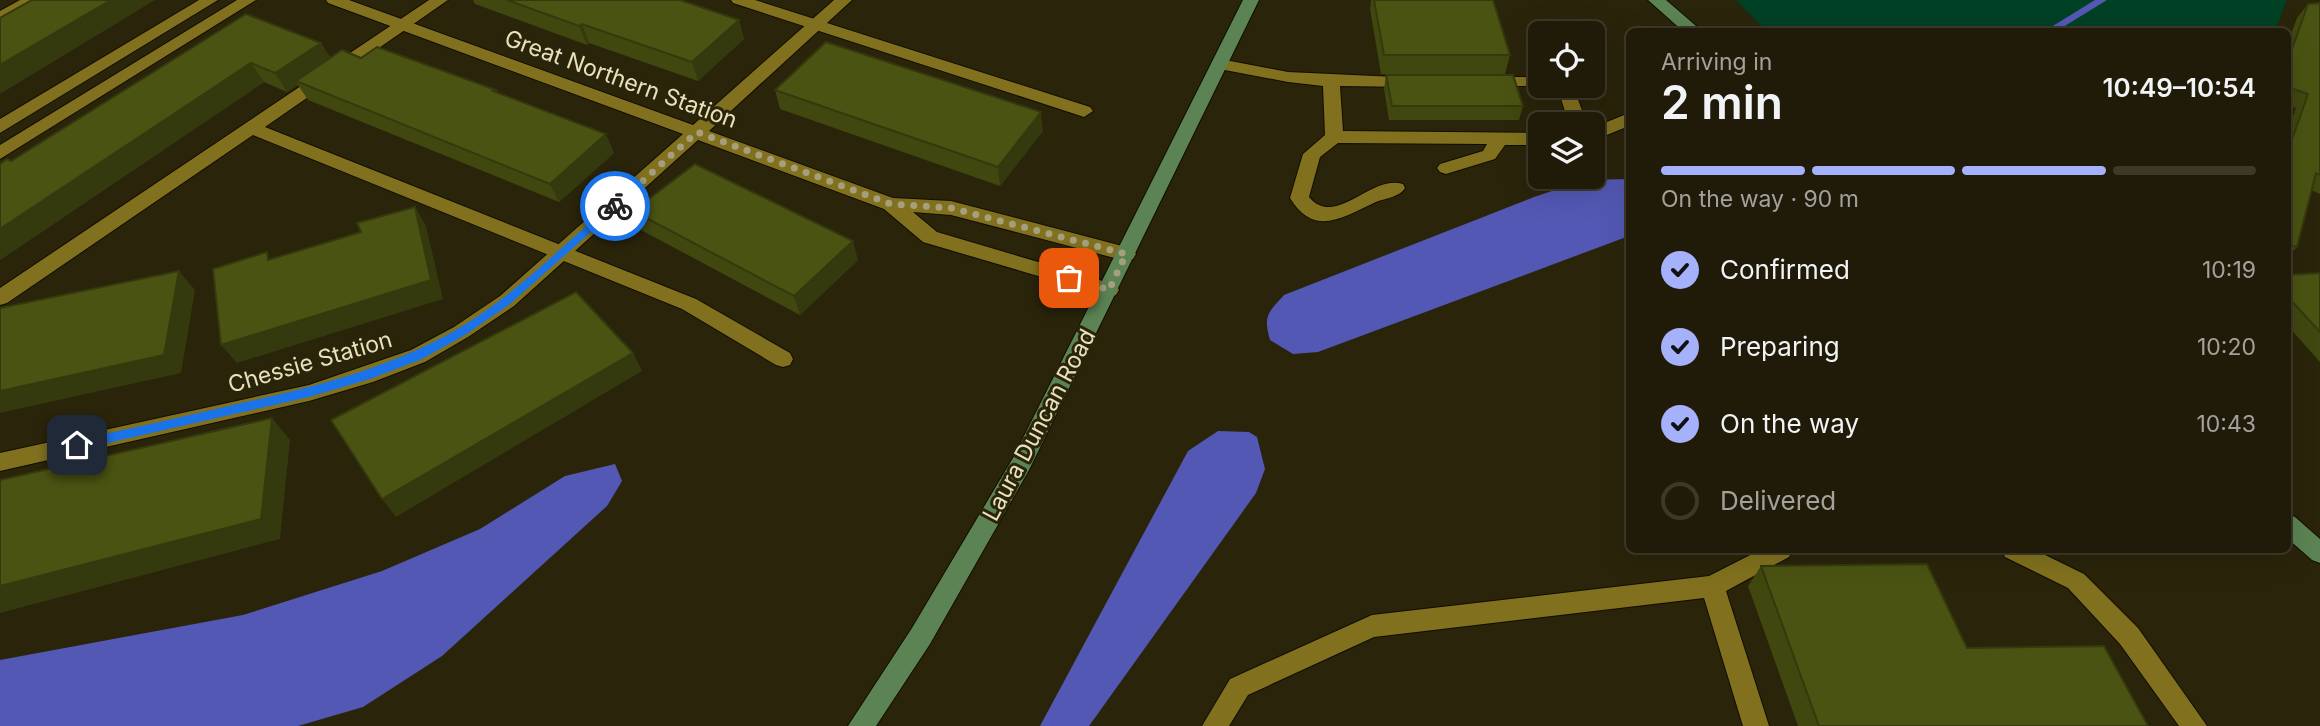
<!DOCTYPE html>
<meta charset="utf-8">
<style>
:root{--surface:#201b08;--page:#282412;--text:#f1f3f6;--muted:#a2a19c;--line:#3d3929;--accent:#a6b1fc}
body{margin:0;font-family:Inter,sans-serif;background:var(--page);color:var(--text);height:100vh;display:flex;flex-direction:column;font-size:26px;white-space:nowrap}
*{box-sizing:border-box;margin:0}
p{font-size:23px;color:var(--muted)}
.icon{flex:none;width:38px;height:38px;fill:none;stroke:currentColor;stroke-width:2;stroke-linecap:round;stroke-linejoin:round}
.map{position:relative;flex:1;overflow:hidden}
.side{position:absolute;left:1626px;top:28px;width:665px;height:525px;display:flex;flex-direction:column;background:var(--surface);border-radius:10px;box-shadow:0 7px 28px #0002,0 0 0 2px var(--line)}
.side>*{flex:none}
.fabs{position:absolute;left:1528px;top:21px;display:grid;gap:14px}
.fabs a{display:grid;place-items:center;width:77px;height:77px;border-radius:10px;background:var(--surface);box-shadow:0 7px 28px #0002,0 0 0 2px var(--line);font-size:35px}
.pin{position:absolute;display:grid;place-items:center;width:60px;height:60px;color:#fff;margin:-30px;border-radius:14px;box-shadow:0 4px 10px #0006}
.courier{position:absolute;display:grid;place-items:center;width:70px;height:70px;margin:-35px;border:5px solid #1a73e8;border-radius:50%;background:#fff;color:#222;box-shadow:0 2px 9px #0007}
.summary em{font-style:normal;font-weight:600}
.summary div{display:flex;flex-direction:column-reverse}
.summary{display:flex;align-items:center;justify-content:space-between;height:119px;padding:0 35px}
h1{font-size:46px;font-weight:600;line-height:52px}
.bar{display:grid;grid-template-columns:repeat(4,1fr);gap:10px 7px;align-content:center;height:84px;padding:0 35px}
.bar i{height:9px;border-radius:5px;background:var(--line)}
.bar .active{background:var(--accent)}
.bar p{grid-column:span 4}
ol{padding:0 35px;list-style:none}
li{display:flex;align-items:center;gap:21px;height:77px}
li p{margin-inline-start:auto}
li .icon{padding:7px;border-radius:50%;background:var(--accent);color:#111;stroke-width:4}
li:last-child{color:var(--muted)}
li i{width:38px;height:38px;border:4px solid var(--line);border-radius:50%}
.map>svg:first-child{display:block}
</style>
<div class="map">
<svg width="2320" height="726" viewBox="0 0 2320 726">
<rect width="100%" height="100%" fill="#2a240b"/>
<polygon fill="#004024" points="1736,0 2287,0 2275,31 1767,32"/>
<g fill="#5358b4">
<path d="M1629,179V236L1318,352L1293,354L1270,340C1263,315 1268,313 1284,295L1534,197L1585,180Z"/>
<polygon points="1218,431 1249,432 1257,437 1265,469 1256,493 1089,726 1040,726 1188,451"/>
<polygon points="615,464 622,481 607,506 442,656 363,707 298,726 0,726 0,660 243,615 382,571 480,529 565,476"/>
</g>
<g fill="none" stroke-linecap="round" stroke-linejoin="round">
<polygon fill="#5358b4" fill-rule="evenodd" points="2095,0 2107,0 2055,32 2043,32"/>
<defs>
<g id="lane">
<polygon points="20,0 40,0 0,23 0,11"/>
<polygon points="429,0 448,0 265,127 696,299 790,353 793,359 790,365 783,367 776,365 682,309 253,135 7,303 0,305 0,288"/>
<polygon points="731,0 755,0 1090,107 1093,111 1084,117 1078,115 733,3"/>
<path d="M1220,59L1288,72L1418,78L1421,82L1412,87L1340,86L1343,131L1540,133V145H1505L1495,159L1446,174L1440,172L1437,168L1440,164L1483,151L1487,144L1338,143L1320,157L1309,197C1336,229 1370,174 1403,184L1405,188C1400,197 1386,198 1376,202C1344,216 1315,239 1290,198L1303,154L1325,135L1323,86L1288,82L1214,68L1212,64Z"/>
<polygon points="1490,77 1540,77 1540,86 1546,86 1484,86 1481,82"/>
<polygon points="1557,86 1573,86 1587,124 1569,124"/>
<polygon points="1629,113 1629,126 1592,141 1592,128"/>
<polygon points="1760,550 1793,550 1789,557 1726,591 1769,726 1743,726 1704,598 1374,637 1248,695 1229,726 1202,726 1230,679 1372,615 1709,576"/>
<polygon points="2001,550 2035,550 2084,574 2138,628 2207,726 2179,726 2120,644 2068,588 2005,557"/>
</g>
<g id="street">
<polygon points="199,0 218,0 0,133 0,119"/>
<polygon points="237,0 256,0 0,159 0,145"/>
<polygon points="326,0 349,0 693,125 834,0 852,0 709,131 893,198 951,201 1126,247 1133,249 1136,254 1133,259 1126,261 951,215 913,212 937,232 1116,285 1119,290 1116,295 1109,297 923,242 884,209 698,140 514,306 468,337 425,362 373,382 309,401 0,471 0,453 309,385 411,350 454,327 500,296 683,134 328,3"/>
</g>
<g id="secondary">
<polygon points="1243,0 1259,0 1029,470 930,644 876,726 848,726 912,628 1013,458"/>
<polygon points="1648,0 1666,0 1703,32 1684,32"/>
<polygon points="2287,514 2295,517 2320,539 2320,563 2312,560 2287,538"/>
</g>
</defs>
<use href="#lane" stroke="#120d00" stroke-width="2"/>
<use href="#street" stroke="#120d00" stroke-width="2"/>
<use href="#secondary" stroke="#120d00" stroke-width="2"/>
<use href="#lane" fill="#81711e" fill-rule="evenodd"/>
<use href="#street" fill="#81711e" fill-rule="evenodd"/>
<use href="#secondary" fill="#5b8353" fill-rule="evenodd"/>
</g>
<g fill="#40470f">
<polygon points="473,0 680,0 739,20 744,39 698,81 589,43 587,45 475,4"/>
<polygon points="1371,0 1493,0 1510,55 1505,74 1381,74 1370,9"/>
<polygon points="2320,3 2320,194 2311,190 2297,247 2287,257 2287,133 2296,108 2287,105 2287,45 2297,18 2308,4"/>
<polygon points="246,14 331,58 361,58 496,90 497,93 614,153 559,202 308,100 298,85 287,92 264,82 0,260 0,164 11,161"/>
<polygon points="1386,75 1523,106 1519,120 1389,120 1384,89"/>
<polygon points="775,90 1043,131 1000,186 780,109"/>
<polygon points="633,211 858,260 800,315 641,230"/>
<polygon points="2320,273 2320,362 2287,325 2287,275"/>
<polygon points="1761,566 1967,648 2148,726 1798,726 1748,586"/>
</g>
<g fill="#343a0d">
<polygon points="111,0 155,0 0,94 0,65"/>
<polygon points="739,20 744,39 698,81 692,62"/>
<polygon points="582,24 589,43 587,45 579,26"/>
<polygon points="321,43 333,61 296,81 298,85 287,92 275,73"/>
<polygon points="251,63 264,82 0,260 0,229"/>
<polygon points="1041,112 1043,131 1000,186 998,167"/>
<polygon points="606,134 614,153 559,202 550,184"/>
<polygon points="415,207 426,226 443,299 237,363 221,345"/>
<polygon points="853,241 858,260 800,315 794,296"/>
<polygon points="179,271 195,290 181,373 0,413 0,391"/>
<polygon points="633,353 642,371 396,517 382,499"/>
<polygon points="272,418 290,440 280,539 0,613 0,586"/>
</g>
<g fill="#4a5312" stroke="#343a0d" stroke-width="2">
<polygon points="32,0 111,0 0,65 0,18"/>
<polygon points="507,0 680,0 739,20 692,62 582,24 579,26"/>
<polygon points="1374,0 1493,0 1510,55 1384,55"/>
<polygon points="2320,3 2320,175 2316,173 2297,247 2287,244 2287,154 2308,94 2287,87 2287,63 2308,4"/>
<polygon points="246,14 321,43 275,73 251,63 0,229 0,164 7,159 11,161"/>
<polygon points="826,42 1041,112 998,167 775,90"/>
<polygon points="377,47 496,90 493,91 606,134 550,184 296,81 342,50 361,58"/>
<polygon points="1386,75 1513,75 1523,106 1392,106"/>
<polygon points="695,164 853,241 794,296 633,211"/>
<polygon points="415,207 431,280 221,345 213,269 267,252 268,260 361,232 357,223"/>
<polygon points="179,271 164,355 0,391 0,308"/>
<polygon points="2320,273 2320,332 2287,296 2287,275"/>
<polygon points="576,292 633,353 382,499 331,420"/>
<polygon points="272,418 261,519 0,586 0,480"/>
<polygon points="1927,564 1967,648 2104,646 2148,726 1819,726 1761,566"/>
</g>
<path fill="#1a73e8" d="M611,204L620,206L510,304L465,335L422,359L370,379L309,397L77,450L71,445L77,440C129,429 181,417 233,405C310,388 385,370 454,331C512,298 561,247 611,204Z"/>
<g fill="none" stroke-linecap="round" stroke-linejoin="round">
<polyline stroke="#a69f7d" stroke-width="7" stroke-dasharray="0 12.6" points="615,206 697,132 891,204 951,208 1126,254 1109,290 1069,278"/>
</g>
<g text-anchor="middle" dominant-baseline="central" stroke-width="6" stroke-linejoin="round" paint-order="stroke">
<g font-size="23" fill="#e9e1bb" stroke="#2a240b">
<text transform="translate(621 79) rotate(20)">Great Northern Station</text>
<text transform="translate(310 362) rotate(-16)">Chessie Station</text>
<text transform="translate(1039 425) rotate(-62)">Laura Duncan Road</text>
</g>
</g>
</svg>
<div class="fabs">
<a><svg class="icon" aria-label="locate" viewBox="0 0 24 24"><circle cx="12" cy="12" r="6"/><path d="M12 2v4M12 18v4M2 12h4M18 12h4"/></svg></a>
<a><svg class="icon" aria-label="layers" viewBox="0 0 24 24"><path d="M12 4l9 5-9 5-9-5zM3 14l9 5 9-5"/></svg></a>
</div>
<div class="pin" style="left:1069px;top:278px;background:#ea580c"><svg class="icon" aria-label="bag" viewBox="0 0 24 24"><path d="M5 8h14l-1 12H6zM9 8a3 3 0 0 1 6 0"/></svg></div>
<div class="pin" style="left:77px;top:445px;background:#1f2937"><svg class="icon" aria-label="home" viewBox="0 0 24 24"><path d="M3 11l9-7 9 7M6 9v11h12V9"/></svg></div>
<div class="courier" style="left:615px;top:206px"><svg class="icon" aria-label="bike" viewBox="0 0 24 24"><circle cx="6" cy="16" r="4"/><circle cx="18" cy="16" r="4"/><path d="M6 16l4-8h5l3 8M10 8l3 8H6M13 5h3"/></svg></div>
<section class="side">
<div class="summary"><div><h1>2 min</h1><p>Arriving in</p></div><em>10:49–10:54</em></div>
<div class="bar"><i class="active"></i><i class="active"></i><i class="active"></i><i></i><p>On the way · 90 m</p></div>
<ol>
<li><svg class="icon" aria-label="check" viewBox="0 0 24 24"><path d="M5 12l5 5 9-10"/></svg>Confirmed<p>10:19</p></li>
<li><svg class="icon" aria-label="check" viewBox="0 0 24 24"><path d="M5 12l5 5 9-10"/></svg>Preparing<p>10:20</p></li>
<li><svg class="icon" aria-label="check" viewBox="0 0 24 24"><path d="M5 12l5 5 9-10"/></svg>On the way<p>10:43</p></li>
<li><i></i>Delivered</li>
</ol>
</section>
</div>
